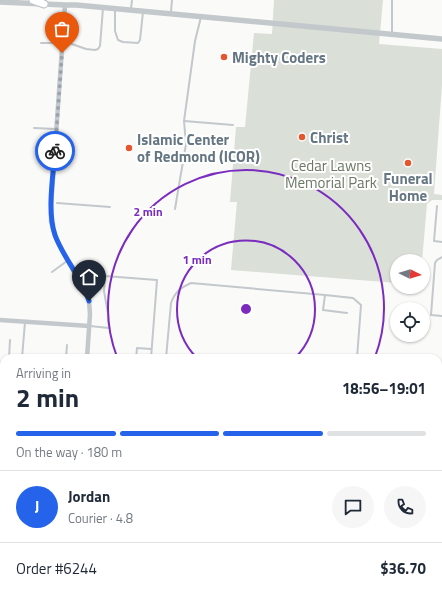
<!DOCTYPE html>
<meta charset="utf-8">
<style>
:root{--surface:#fff;--page:#f6f6f7;--text:#1f2937;--muted:#747a83;--line:#e0e1e3;--accent:#2563eb}
body{margin:0;font-family:"Titillium Web",sans-serif;background:var(--page);color:var(--text);height:100vh;display:flex;flex-direction:column;font-size:15px;white-space:nowrap}
*{box-sizing:border-box;margin:0}
p{font-size:13px;color:var(--muted)}
.icon{flex:none;width:22px;height:22px;fill:none;stroke:currentColor;stroke-width:2;stroke-linecap:round;stroke-linejoin:round}
.map{position:relative;flex:1;overflow:hidden}
.details{position:absolute;left:0px;top:354px;width:442px;height:248px;display:flex;flex-direction:column;background:var(--surface);border-radius:12px 12px 0 0;box-shadow:0 1px 3px #0004}
.details>*{flex:none}
.needle{width:26px;rotate:95deg}
.fabs{position:absolute;left:390px;top:254px;display:grid;gap:8px}
.fabs a{display:grid;place-items:center;width:40px;height:40px;border-radius:50%;background:var(--surface);box-shadow:0 1px 3px #0004;font-size:20px}
.pin{position:absolute;display:grid;place-items:center;width:34px;height:34px;color:#fff;margin:-41px -17px;border-radius:50% 50% 50% 0;rotate:-45deg;box-shadow:0 0 4px #0007}
.pin .icon{rotate:45deg}
.courier{position:absolute;display:grid;place-items:center;width:40px;height:40px;margin:-20px;border:3px solid #2563eb;border-radius:50%;background:#fff;color:#222;box-shadow:0 1px 5px #0007}
.overview em{font-style:normal;font-weight:700}
.overview div{display:flex;flex-direction:column-reverse}
.overview{display:flex;align-items:center;justify-content:space-between;height:68px;padding:0 16px}
h1{font-size:26px;font-weight:700;line-height:30px}
.bar{display:grid;grid-template-columns:repeat(4,1fr);gap:6px 4px;align-content:center;height:48px;padding:0 16px}
.bar i{height:5px;border-radius:3px;background:var(--line)}
.bar .current{background:var(--accent)}
.bar p{grid-column:span 4}
.line{display:flex;align-items:center;gap:10px;padding:0 16px;border-top:1px solid var(--line)}
.line div{flex:1}
.round{display:grid;place-items:center;flex:none;width:42px;height:42px;border-radius:21px;background:var(--page)}
.map>svg:first-child{display:block}
</style>
<div class="map">
<svg width="442" height="602" viewBox="0 0 442 602">
<rect width="100%" height="100%" fill="#fafaf8"/>
<polygon fill="#dadfd7" points="274,0 383,0 379,44 442,49 442,85 434,194 442,195 442,200 432,200 431,201 427,204 422,261 397,261 397,283 231,270 237,202 230,202 236,127 245,127 254,33 272,34"/>
<g fill="none" stroke-linecap="round" stroke-linejoin="round">
<defs>
<polyline id="primary" points="33,0 44,4"/>
</defs>
<use href="#primary" stroke="#b5babe" stroke-width="9"/>
<g stroke="#c3c8cc" stroke-width="2">
<polyline points="131,9 132,0"/>
<polyline points="115,10 115,31 118,40 123,42 138,43 140,40 143,12"/>
<polyline points="171,12 172,0"/>
<polyline points="392,33 392,0"/>
<polyline points="41,43 69,43 86,49 95,50 98,49 100,46 103,8"/>
<polyline points="184,121 233,125"/>
<polyline points="34,128 56,129"/>
<polyline points="57,203 110,207"/>
<polyline points="437,206 434,241 442,242"/>
<polyline points="175,209 180,179 183,162 186,144 184,121 195,41 201,17"/>
<polyline points="442,257 437,260 435,263 431,315 442,316"/>
<polyline points="52,272 67,261"/>
<polyline points="347,313 323,310 325,295 353,298 361,305 357,358"/>
<polyline points="90,326 109,328 108,314 104,291 105,276 157,280 151,358"/>
<polyline points="9,358 10,340"/>
<polyline points="22,358 25,322"/>
<polyline points="66,358 67,345"/>
<polyline points="136,358 137,348 151,349"/>
<path d="M166,358L171,303C175,292 180,288 191,283L325,295"/>
<polyline points="438,386 442,386"/>
<polyline points="0,395 4,395"/>
<polyline points="438,400 442,419"/>
<polyline points="3,417 4,408"/>
<polyline points="0,495 4,495"/>
<polyline points="0,512 1,513"/>
<polyline points="316,598 317,602"/>
<polyline points="134,602 137,598"/>
<polyline points="262,602 265,599"/>
<polyline points="387,602 388,598"/>
<polyline points="406,602 407,598"/>
</g>
<g stroke="#c3c8cc" stroke-width="4.5">
<polyline points="65,5 51,207 51,222 55,236 68,261 86,293 89,301 90,314 87,358"/>
<polyline points="0,320 89,326"/>
</g>
<g stroke="#c3c8cc" stroke-width="5.5">
<polyline points="0,2 44,4 65,5 76,5 442,39"/>
<polyline points="0,417 4,418"/>
<polyline points="438,457 442,458"/>
</g>
<use href="#primary" stroke="#fff" stroke-width="7"/>
</g>
<g fill="none" stroke-linecap="round" stroke-linejoin="round">
<polyline stroke="#99a4ac" stroke-width="4" stroke-dasharray="0 7.2" points="55,151 62,53"/>
<path stroke="#2563eb" stroke-width="5" d="M55,151C53,177 47,211 55,235C63,258 82,277 89,301"/>
</g>
<g fill="none" stroke="#7b2cbf" stroke-width="2">
<path d="M197 358A69 69 0 1 1 295 358"/>
<path d="M117 357A138 138 0 1 1 375 357"/>
</g>
<g fill="#e4572e" stroke="#fff" stroke-width="1.5">
<circle cx="224" cy="57" r="4"/>
<circle cx="302" cy="137" r="4"/>
<circle cx="129" cy="148" r="4"/>
<circle cx="408" cy="163" r="4"/>
</g>
<g text-anchor="middle" dominant-baseline="central" stroke-width="4" stroke-linejoin="round" paint-order="stroke">
<g font-size="15" font-weight="bold" fill="#657683" stroke="#fff" text-anchor="start">
<text x="232" y="57">Mighty Coders</text>
<text x="310" y="137">Christ</text>
<text x="137" y="139">Islamic Center<tspan x="137" dy="17">of Redmond (ICOR)</tspan></text>
<text x="408" y="178" text-anchor="middle">Funeral<tspan x="408" dy="17">Home</tspan></text>
</g>
<g font-size="15" fill="#687a64" stroke="#fff">
<text x="331" y="165">Cedar Lawns<tspan x="331" dy="17">Memorial Park</tspan></text>
</g>
</g>
<circle cx="246" cy="309" r="6" fill="#7b2cbf" stroke="#fff" stroke-width="2"/>
<g font-size="12" text-anchor="middle" font-weight="bold" fill="#7b2cbf" stroke="#fff" stroke-width="4" stroke-linejoin="round" paint-order="stroke">
<text x="148" y="216">2 min</text>
<text x="197" y="264">1 min</text>
</g>
</svg>
<div class="fabs">
<a><svg class="needle" viewBox="-14 -14 28 28"><path d="M0-13l5 13h-10z" fill="#e53935"/><path d="M0 13l5-13h-10z" fill="#747a83"/></svg></a>
<a><svg class="icon" aria-label="locate" viewBox="0 0 24 24"><circle cx="12" cy="12" r="6"/><path d="M12 2v4M12 18v4M2 12h4M18 12h4"/></svg></a>
</div>
<div class="pin" style="left:62px;top:53px;background:#ea580c"><svg class="icon" aria-label="bag" viewBox="0 0 24 24"><path d="M5 8h14l-1 12H6zM9 8a3 3 0 0 1 6 0"/></svg></div>
<div class="pin" style="left:89px;top:301px;background:#1f2937"><svg class="icon" aria-label="home" viewBox="0 0 24 24"><path d="M3 11l9-7 9 7M6 9v11h12V9"/></svg></div>
<div class="courier" style="left:55px;top:151px"><svg class="icon" aria-label="bike" viewBox="0 0 24 24"><circle cx="6" cy="16" r="4"/><circle cx="18" cy="16" r="4"/><path d="M6 16l4-8h5l3 8M10 8l3 8H6M13 5h3"/></svg></div>
<section class="details">
<div class="overview"><div><h1>2 min</h1><p>Arriving in</p></div><em>18:56–19:01</em></div>
<div class="bar"><i class="current"></i><i class="current"></i><i class="current"></i><i></i><p>On the way · 180 m</p></div>
<div class="line" style="height:72px"><b class="round" style="background:var(--accent);color:#fff">J</b><div><b>Jordan</b><p>Courier · 4.8</p></div><a class="round"><svg class="icon" aria-label="chat" viewBox="0 0 24 24"><path d="M4 5h16v11H9l-5 4z"/></svg></a><a class="round"><svg class="icon" aria-label="phone" viewBox="0 0 24 24"><path d="M5 4h4l2 5-3 2q2 4 5 5l2-3 5 2v4C11 20 4 13 5 4z"/></svg></a></div>
<div class="line" style="height:52px"><div>Order #6244</div><b>$36.70</b></div>
</section>
</div>
